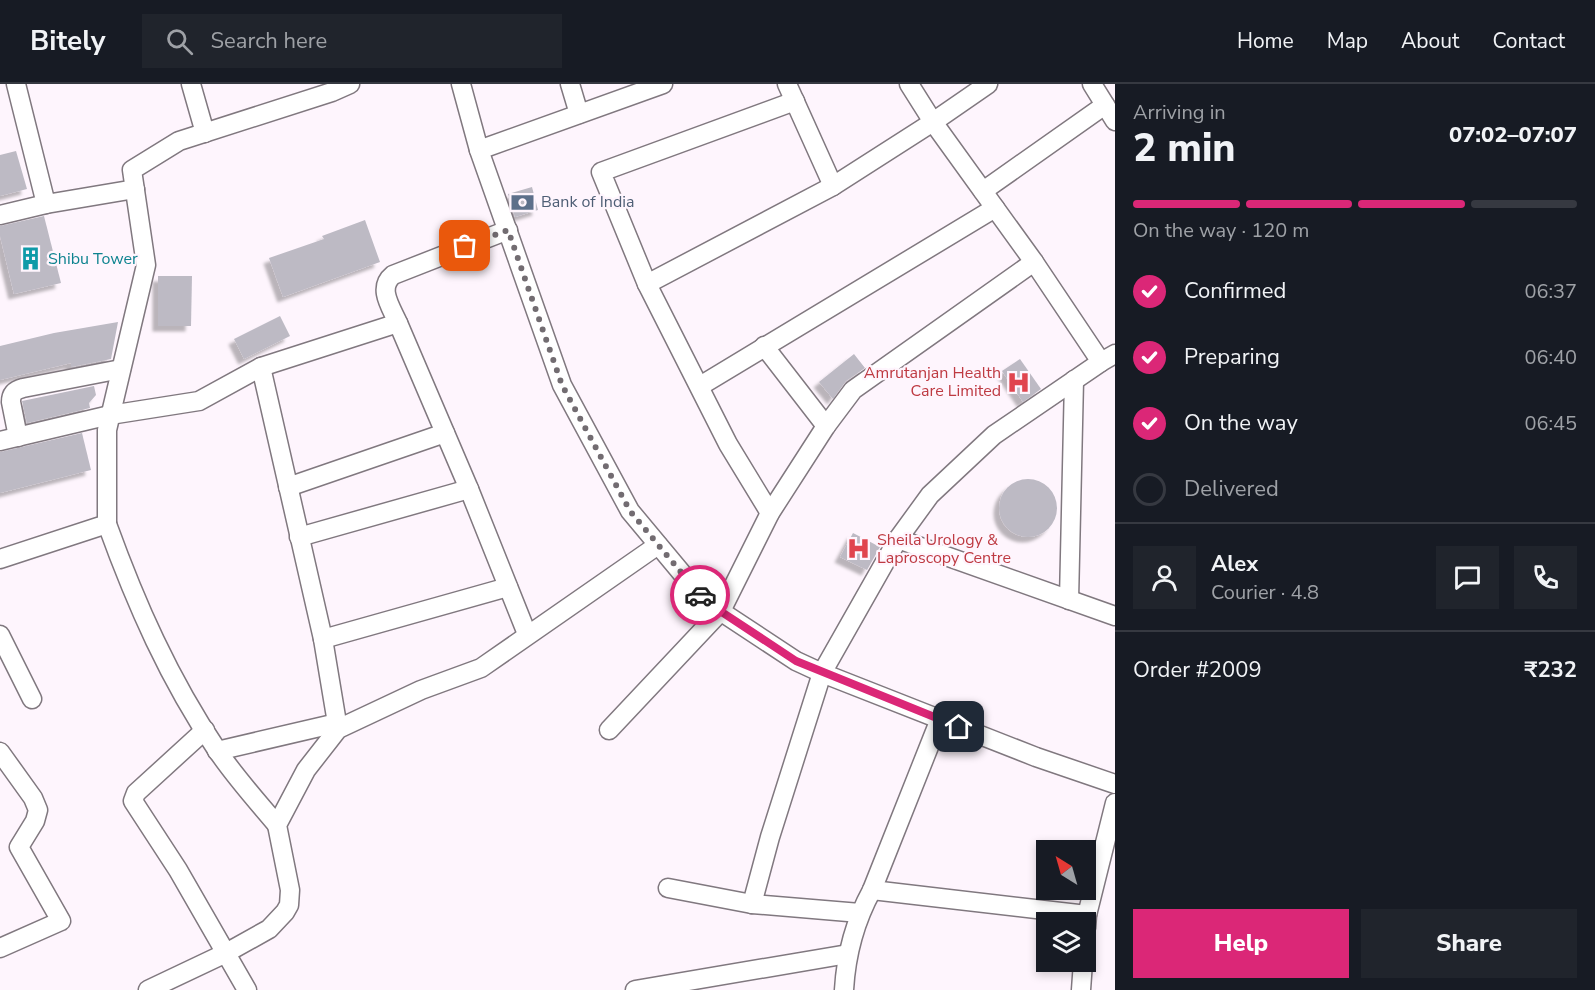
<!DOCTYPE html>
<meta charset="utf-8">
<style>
:root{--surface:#171b24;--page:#20242c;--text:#f1f3f6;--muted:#9ea1a6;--line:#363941;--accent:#db2777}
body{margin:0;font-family:"Nunito Sans",sans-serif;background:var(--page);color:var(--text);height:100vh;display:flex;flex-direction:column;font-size:22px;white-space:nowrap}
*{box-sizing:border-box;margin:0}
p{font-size:20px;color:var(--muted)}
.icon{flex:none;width:33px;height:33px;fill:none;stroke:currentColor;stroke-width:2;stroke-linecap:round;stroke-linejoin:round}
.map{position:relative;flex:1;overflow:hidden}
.drawer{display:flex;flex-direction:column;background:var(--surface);width:480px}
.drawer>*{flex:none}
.needle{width:39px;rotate:323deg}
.tools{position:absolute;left:1036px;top:756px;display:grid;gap:12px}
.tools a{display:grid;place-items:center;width:60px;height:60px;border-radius:0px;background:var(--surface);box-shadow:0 3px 9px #0003;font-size:30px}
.pin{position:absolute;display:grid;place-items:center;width:51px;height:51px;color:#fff;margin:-26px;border-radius:12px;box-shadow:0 3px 9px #0006}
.courier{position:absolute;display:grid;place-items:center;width:60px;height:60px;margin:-30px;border:4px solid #db2777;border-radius:50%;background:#fff;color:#222;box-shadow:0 2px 8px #0007}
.headline em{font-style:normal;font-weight:800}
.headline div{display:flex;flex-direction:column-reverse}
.headline{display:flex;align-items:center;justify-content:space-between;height:102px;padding:0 18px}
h1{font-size:39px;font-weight:800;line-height:45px}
.bar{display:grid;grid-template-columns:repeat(4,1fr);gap:9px 6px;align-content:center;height:72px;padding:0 18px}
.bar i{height:8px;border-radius:4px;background:var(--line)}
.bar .active{background:var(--accent)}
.bar p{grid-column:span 4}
.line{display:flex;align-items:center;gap:15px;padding:0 18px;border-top:2px solid var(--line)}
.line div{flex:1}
.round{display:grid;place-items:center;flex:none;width:63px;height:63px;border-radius:0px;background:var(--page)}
ol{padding:0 18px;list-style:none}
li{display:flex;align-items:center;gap:18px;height:66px}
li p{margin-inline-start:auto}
li .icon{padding:6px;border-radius:50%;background:var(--accent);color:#fff;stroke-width:4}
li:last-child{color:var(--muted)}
li i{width:33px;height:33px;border:3px solid var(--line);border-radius:50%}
.primary-button{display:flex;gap:12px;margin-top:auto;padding:12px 18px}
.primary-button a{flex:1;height:69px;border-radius:0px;background:var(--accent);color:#fff;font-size:24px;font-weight:800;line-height:69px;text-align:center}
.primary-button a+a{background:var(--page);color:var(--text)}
header{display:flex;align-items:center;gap:36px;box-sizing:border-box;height:84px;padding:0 30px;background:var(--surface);border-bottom:2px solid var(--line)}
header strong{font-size:28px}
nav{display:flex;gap:33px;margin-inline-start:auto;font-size:21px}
.search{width:420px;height:54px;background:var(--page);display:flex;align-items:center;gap:15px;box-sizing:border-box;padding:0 21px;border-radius:0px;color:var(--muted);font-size:22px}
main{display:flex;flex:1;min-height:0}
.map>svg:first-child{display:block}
</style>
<header>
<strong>Bitely</strong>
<div class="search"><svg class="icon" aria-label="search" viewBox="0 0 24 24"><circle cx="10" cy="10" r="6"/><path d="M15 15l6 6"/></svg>Search here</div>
<nav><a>Home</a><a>Map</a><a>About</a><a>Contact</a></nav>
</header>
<main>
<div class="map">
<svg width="1115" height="906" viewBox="0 0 1115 906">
<defs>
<filter id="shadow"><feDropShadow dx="-5.5" dy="5.5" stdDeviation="1.5" flood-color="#0004"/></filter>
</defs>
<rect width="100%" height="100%" fill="#fef5fd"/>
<g fill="#bdbac4" filter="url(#shadow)">
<polygon points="16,67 27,105 0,112 0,71"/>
<polygon points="532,103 538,126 515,133 508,110"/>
<polygon points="44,132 61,199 14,210 0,152 0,142"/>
<polygon points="365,136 380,178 283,213 269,174 324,155 322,152"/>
<polygon points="158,192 192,192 191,242 158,242"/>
<polygon points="280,232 290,252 244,275 234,255"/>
<polygon points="118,238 111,275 71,283 71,279 0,296 0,262 54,249"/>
<polygon points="854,270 865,284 846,297 833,315 819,298"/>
<polygon points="1020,275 1041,305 1023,318 1002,287"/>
<polygon points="94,302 96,311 89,319 90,324 27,339 22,317"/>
<polygon points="82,349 91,386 0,409 0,368"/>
<circle cx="1028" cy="424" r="29"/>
<polygon points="853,449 880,463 867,486 840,473"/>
</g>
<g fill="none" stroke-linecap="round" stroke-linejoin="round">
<defs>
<g id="minor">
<polyline points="16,0 46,120 135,105"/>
<polyline points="191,0 205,49"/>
<polyline points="461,0 479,66 562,301 630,427 705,517 796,577 822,589 1036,673 1115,700"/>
<polyline points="570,0 579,30"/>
<polyline points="787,0 833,102"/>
<polyline points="909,0 933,38 1034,178 1101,278"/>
<polyline points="1092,0 1115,37"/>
<polyline points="479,66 663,0"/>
<polyline points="983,107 1105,21"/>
<polyline points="0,131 46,120"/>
<polyline points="647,200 833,102 933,38 988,0"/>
<polyline points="398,239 469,405 527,550"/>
<polyline points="764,262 826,342"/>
<polyline points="261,283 323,555 338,645"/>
<polyline points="700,302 995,124"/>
<path d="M18,353L11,318C11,309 15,306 23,304L121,285"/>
<path d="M0,357L110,331L199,317L261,283L398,239C391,223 377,204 393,191L508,146"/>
<polyline points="288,403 445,349"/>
<polyline points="770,429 728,360 647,200 601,88 795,17"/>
<path d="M107,440C136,520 169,595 217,666C235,693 257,717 277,741"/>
<polyline points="299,453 469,405"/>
<polyline points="898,455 1115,532"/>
<polyline points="0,475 107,440 107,346 146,181 132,86 179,57 332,8 350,0"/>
<polyline points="1069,516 1074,296"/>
<polyline points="0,551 32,615"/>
<polyline points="323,555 508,503"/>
<polyline points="205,646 136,709 133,717 178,786 247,906"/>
<polyline points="609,646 721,527 770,429 826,342 853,306 1034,178"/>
<polyline points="217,667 337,639"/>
<polyline points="0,668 33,714 38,726 35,737 19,763 61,837 0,864"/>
<polyline points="668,804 752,820 860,829"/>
<polyline points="872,806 1087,831"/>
<polyline points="752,820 770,753 822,589 898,455 930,411 994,351 1101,278 1115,270"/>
<polyline points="1086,844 1087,831 1115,719"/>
<polyline points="148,906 226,869 269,845 285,828 289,821 290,806 277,741 306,686 338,645 421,606 481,584 658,461"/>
<polyline points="635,906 848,870"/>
<path d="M844,906C846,871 855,837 872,806L940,635"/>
<polyline points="1081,906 1083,878"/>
</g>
</defs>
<use href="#minor" stroke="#80787f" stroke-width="21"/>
<use href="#minor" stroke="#fff" stroke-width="18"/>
</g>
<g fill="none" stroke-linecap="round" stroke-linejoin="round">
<polyline stroke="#726c71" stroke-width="6" stroke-dasharray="0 10.8" points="465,162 508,146 562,301 630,427 700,511"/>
<polyline stroke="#db2777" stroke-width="8" points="700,511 705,517 796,577 959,643"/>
</g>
<defs>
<symbol id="bank-bare" viewBox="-9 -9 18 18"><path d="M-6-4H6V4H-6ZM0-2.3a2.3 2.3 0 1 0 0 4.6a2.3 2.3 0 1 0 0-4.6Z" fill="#5c6f8a" stroke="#fef5fd" stroke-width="2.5" paint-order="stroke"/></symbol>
<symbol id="building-bare" viewBox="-9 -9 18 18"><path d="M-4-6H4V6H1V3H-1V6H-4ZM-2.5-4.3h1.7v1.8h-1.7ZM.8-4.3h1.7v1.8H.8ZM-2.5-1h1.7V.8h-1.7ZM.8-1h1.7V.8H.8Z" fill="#0f9aa8" stroke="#fef5fd" stroke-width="2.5" paint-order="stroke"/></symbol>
<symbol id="hospital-bare" viewBox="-9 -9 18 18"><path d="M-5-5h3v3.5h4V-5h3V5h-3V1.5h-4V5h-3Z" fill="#e0444e" stroke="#fef5fd" stroke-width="2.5" paint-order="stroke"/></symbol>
</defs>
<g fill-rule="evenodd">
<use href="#bank-bare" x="506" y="102" width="33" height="33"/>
<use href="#building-bare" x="14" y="158" width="33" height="33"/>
<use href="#hospital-bare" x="1002" y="282" width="33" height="33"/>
<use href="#hospital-bare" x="842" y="448" width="33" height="33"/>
</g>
<g text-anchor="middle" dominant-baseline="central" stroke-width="4.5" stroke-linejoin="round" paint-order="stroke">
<g font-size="16" fill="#4e5e75" stroke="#fef5fd" text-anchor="start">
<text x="541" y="118">Bank of India</text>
</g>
<g font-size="16" fill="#0d838f" stroke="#fef5fd" text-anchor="start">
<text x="48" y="175">Shibu Tower</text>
</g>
<g font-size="16" fill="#be3a42" stroke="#fef5fd" text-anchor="end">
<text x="1001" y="289">Amrutanjan Health<tspan x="1001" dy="18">Care Limited</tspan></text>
<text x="877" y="456" text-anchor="start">Sheila Urology &amp;<tspan x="877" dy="18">Laproscopy Centre</tspan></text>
</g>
</g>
</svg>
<div class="tools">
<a><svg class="needle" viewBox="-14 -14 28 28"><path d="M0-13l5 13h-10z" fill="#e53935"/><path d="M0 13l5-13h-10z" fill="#9ea1a6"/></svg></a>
<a><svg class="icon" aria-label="layers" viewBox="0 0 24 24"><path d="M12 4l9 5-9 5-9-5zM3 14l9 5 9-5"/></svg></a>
</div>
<div class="pin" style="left:465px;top:162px;background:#ea580c"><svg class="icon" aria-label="bag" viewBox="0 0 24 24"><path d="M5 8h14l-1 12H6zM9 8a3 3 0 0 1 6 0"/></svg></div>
<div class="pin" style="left:959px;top:643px;background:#1f2937"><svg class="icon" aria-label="home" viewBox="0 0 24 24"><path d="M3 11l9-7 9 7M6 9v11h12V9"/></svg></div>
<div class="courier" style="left:700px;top:511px"><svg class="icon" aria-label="car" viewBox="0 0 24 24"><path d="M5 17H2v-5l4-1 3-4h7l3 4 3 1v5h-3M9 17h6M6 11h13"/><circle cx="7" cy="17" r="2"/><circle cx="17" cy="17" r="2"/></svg></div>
</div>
<section class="drawer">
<div class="headline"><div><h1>2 min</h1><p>Arriving in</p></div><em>07:02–07:07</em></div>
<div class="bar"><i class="active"></i><i class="active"></i><i class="active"></i><i></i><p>On the way · 120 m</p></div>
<ol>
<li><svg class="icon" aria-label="check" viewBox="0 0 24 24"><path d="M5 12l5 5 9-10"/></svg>Confirmed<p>06:37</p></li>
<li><svg class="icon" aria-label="check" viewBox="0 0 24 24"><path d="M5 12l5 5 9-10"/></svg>Preparing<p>06:40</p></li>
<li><svg class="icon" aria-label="check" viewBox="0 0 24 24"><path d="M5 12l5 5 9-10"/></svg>On the way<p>06:45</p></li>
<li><i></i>Delivered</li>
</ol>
<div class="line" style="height:108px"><a class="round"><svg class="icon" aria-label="person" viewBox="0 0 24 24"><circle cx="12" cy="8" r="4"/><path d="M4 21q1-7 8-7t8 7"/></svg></a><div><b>Alex</b><p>Courier · 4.8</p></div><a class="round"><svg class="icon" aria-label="chat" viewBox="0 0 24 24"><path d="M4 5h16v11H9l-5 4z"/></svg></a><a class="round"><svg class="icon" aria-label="phone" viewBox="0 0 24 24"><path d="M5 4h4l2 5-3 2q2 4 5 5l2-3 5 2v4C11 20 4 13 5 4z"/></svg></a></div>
<div class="line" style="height:78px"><div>Order #2009</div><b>₹232</b></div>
<div class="primary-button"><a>Help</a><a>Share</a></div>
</section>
</main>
